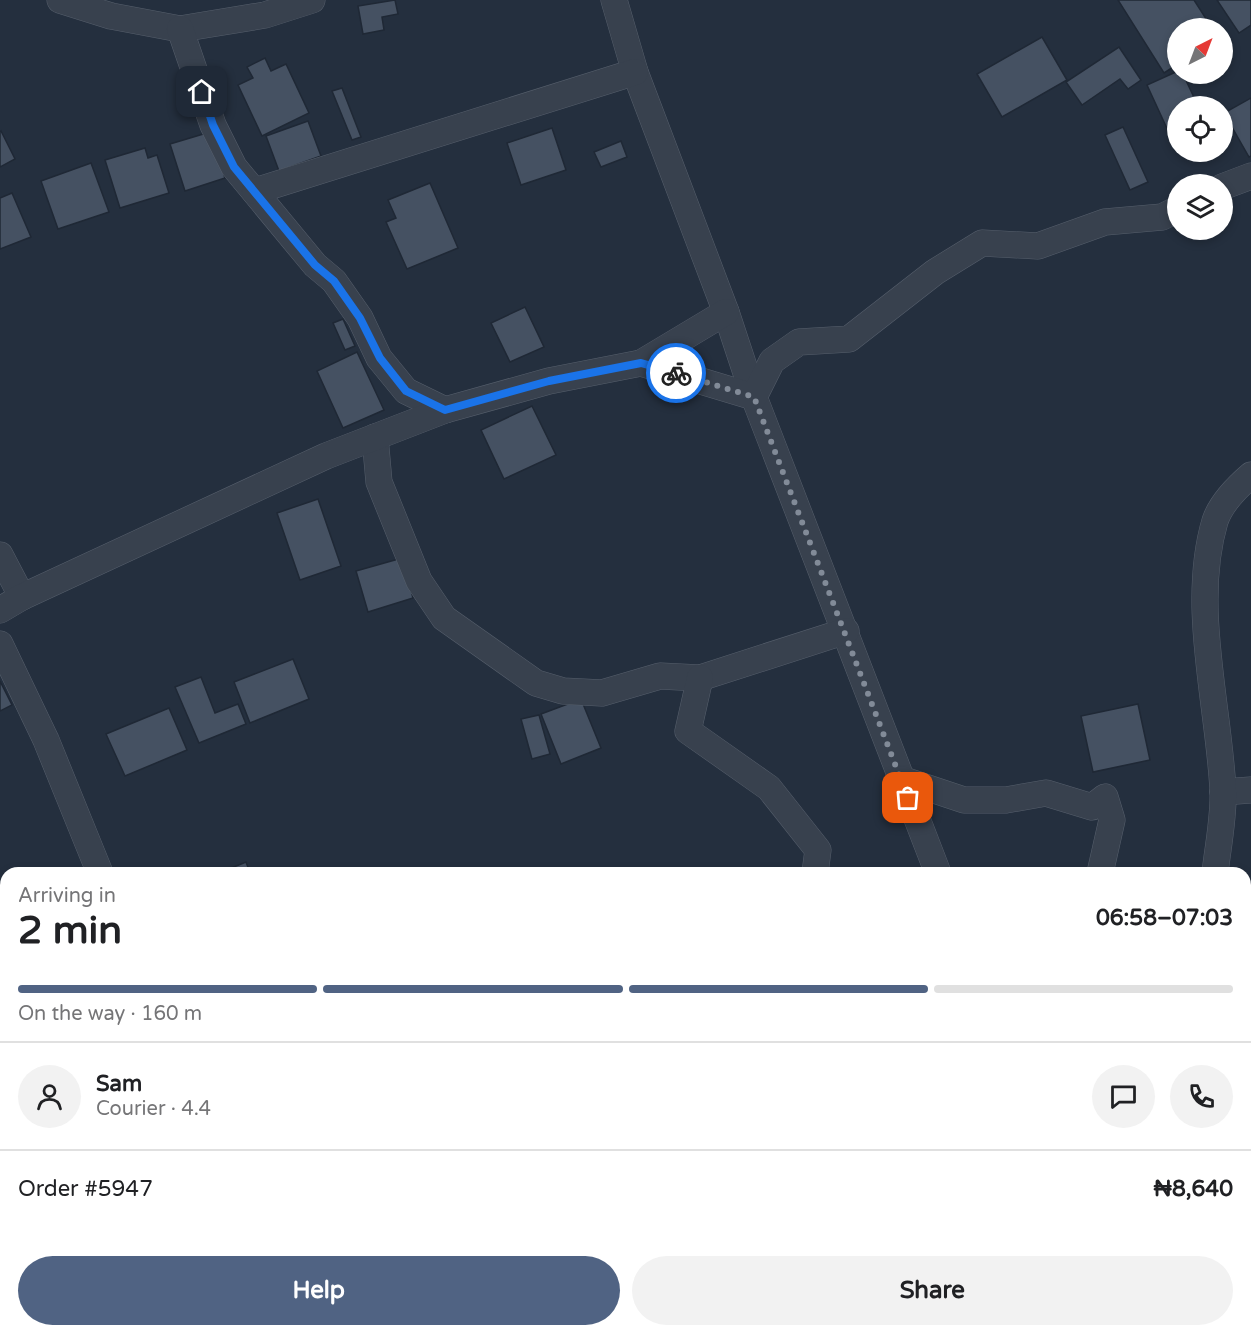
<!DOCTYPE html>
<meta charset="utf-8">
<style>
:root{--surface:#fff;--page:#f2f2f2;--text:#202124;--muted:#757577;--line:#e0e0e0;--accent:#506383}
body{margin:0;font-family:"Varela Round",sans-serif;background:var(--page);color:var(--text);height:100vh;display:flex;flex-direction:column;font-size:22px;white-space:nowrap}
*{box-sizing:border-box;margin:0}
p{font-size:20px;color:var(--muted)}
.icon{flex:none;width:33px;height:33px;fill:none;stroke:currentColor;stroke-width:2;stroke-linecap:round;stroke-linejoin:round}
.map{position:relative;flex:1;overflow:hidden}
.details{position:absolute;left:0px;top:867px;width:1251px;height:470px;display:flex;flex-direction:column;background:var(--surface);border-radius:18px 18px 0 0;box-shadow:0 3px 9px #0003}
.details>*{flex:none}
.needle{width:39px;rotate:42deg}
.buttons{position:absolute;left:1167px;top:18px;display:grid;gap:12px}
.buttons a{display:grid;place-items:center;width:66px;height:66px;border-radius:50%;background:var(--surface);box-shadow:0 3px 9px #0003;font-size:30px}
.pin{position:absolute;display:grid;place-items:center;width:51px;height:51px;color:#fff;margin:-26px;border-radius:12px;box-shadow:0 3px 9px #0006}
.courier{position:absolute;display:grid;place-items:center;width:60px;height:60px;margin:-30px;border:4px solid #1a73e8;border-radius:50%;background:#fff;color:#222;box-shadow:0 2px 8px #0007}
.overview em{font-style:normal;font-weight:700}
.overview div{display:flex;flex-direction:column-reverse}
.overview{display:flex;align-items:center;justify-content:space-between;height:102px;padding:0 18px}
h1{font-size:39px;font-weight:700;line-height:45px}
.bar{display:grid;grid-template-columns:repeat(4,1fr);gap:9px 6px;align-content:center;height:72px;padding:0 18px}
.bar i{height:8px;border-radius:4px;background:var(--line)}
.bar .current{background:var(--accent)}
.bar p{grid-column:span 4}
.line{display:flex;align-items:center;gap:15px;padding:0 18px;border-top:2px solid var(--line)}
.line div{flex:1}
.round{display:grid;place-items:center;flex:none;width:63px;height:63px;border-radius:32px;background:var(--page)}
.primary-button{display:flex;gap:12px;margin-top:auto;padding:12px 18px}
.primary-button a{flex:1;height:69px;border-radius:36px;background:var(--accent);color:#fff;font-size:24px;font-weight:700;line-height:69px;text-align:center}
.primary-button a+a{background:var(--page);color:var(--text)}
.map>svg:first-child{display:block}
</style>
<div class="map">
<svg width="1251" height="1336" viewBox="0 0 1251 1336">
<rect width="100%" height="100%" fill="#242f3e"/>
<g fill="#455162" stroke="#1f2835" stroke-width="1.5">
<polygon points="395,0 398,14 382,17 384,30 363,34 358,6"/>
<polygon points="1118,0 1194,0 1212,28 1178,28 1178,64 1164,73"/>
<polygon points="1217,0 1251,0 1251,25 1239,33"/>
<polygon points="1042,37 1067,80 1002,117 977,74"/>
<polygon points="1119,47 1141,80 1128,89 1120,79 1082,105 1066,82"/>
<polygon points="265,58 271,71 286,64 309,113 262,136 238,85 253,78 247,67"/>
<polygon points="1178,71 1178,74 1183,74 1198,106 1178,106 1176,148 1147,85"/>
<polygon points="342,88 361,137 352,140 332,91"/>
<polygon points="1251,98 1251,156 1249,157 1224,113"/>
<polygon points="308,121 321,156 279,171 266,136"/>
<polygon points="1123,127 1148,182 1130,190 1105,135"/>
<polygon points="552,128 566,170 521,185 507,143"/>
<polygon points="1,131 15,159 0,167 0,132"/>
<polygon points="210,132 225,178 185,191 170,144"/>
<polygon points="621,141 627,157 601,167 594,152"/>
<polygon points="145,148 148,158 157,155 169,193 120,208 105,160"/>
<polygon points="91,163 109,212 58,229 41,181"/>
<polygon points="430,183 458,248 407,269 386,222 396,218 388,200"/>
<polygon points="12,193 31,237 0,249 0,198"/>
<polygon points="525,307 544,347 510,362 491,323"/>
<polygon points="343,319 355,346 345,350 333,323"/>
<polygon points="357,352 384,410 343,428 317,371"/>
<polygon points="532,406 556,455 504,479 481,430"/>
<polygon points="318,499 341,566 300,580 277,513"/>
<polygon points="402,558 413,598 368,612 356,571"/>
<polygon points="293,659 309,699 250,723 234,682"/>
<polygon points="201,677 215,713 238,704 246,724 199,743 175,687"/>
<polygon points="0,681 12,705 0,711"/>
<polygon points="581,699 601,748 561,764 541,714"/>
<polygon points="1138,704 1150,760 1093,772 1081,716"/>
<polygon points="169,708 187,750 125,776 106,734"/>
<polygon points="539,715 550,754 532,759 521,719"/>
<polygon points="246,862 250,873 225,873 224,871"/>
<polygon points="943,1330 999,1330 1001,1336 938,1336 937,1332"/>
</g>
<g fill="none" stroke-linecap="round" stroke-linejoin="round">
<defs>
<g id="street">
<polyline points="60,0 111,16 180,29 265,15 312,0"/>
<polyline points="614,0 635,72 726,312 754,397 938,873"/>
<polyline points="180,29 213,125 234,167 315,265 334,281 360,318 379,358 406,391 445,410"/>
<polyline points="1222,187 1251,176"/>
<polyline points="255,191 635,72"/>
<polyline points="641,363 754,397 772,361 799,342 849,339 935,272 982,243 1038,246 1105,222 1162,217 1178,209"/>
<polyline points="375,437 379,482 419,581 444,618 536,683 563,691 602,693 660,676 700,678 846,631"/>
<polyline points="0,555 22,597"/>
<polyline points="0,610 22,597 326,456 445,410 549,381 641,363 726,312"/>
<polyline points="0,644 46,740 100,873"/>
<polyline points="700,678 688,731 769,788 818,850 815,873"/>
<polyline points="901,779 964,800 1006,800 1046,793 1092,807 1105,797 1112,820 1100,873"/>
<polyline points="1223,792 1251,790"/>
<path d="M1215,873C1218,846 1224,817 1223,791C1219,706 1190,605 1215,521C1221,503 1237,487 1251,475"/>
<polyline points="0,1103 6,1100"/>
<polyline points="1245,1208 1251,1208"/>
<polyline points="1107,1330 1109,1336"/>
</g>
</defs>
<use href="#street" stroke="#565f6c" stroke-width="27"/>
<use href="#street" stroke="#38414e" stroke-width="26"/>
</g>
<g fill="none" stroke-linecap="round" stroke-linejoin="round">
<polyline stroke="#828b98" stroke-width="6" stroke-dasharray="0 10.8" points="676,373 754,397 908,798"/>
<polyline stroke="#1a73e8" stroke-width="8" points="202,92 213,125 234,167 315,265 334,281 360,318 380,358 406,391 445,410 549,381 641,363 676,373"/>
</g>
</svg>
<div class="buttons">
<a><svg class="needle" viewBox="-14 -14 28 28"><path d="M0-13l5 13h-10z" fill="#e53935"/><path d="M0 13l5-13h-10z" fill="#757577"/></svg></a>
<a><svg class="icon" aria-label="locate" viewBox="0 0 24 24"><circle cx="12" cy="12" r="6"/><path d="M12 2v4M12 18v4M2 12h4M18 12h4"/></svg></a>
<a><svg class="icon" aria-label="layers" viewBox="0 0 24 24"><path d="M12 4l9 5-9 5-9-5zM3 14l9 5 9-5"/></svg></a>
</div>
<div class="pin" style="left:908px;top:798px;background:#ea580c"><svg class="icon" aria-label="bag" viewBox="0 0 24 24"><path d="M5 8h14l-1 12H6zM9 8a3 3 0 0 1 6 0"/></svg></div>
<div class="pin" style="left:202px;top:92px;background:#1f2937"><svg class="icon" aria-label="home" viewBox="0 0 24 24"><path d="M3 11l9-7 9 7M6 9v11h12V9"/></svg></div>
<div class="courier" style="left:676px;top:373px"><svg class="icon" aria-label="bike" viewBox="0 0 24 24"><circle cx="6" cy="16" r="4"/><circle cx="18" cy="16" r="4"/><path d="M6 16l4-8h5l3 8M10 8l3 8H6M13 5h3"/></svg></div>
<section class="details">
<div class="overview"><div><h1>2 min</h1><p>Arriving in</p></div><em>06:58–07:03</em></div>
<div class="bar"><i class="current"></i><i class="current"></i><i class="current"></i><i></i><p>On the way · 160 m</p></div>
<div class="line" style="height:108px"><a class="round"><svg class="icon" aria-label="person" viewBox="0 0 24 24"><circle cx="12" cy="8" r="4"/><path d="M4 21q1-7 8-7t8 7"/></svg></a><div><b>Sam</b><p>Courier · 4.4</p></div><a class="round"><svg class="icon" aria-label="chat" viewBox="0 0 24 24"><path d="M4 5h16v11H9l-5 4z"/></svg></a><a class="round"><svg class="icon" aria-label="phone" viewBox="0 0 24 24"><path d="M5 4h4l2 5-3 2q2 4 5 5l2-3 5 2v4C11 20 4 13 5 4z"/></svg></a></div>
<div class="line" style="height:78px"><div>Order #5947</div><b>₦8,640</b></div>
<div class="primary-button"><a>Help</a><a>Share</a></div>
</section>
</div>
